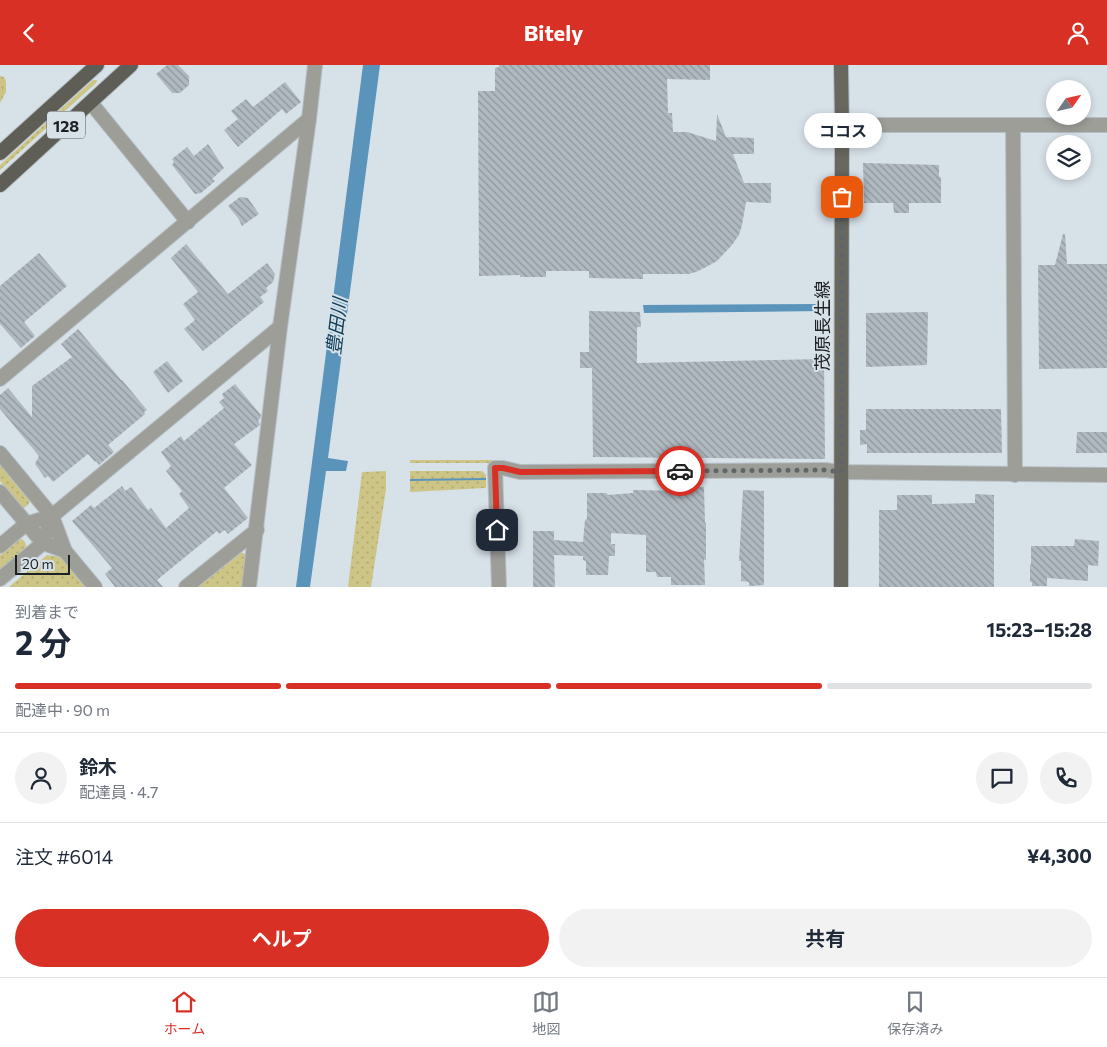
<!DOCTYPE html>
<html lang="ja">
<meta charset="utf-8">
<style>
:root{--surface:#fff;--page:#f2f2f3;--text:#1f2937;--muted:#747a83;--line:#e0e1e3;--accent:#d93025}
body{margin:0;font-family:Commissioner,"Noto Sans JP",sans-serif;background:var(--page);color:var(--text);height:100vh;display:flex;flex-direction:column;font-size:19px;white-space:nowrap}
*{box-sizing:border-box;margin:0}
p{font-size:16px;color:var(--muted)}
.icon{flex:none;width:28px;height:28px;fill:none;stroke:currentColor;stroke-width:2;stroke-linecap:round;stroke-linejoin:round}
.map{position:relative;height:522px;overflow:hidden}
.panel{display:flex;flex-direction:column;background:var(--surface);flex:1}
.panel>*{flex:none}
.needle{width:32px;rotate:56deg}
.controls{position:absolute;left:1046px;top:15px;display:grid;gap:10px}
.controls a{display:grid;place-items:center;width:45px;height:45px;border-radius:50%;background:var(--surface);box-shadow:0 2px 8px #0003;font-size:25px}
.scale{position:absolute;left:15px;bottom:12px;width:55px;box-sizing:border-box;padding-left:5px;border:2px solid #1f2225;border-top:0;font-size:14px;line-height:18px;white-space:nowrap;color:#1f2225;-webkit-text-stroke:4px #d7e1e8;paint-order:stroke}
.pin{position:absolute;display:grid;place-items:center;width:42px;height:42px;color:#fff;margin:-21px;border-radius:10px;box-shadow:0 2px 8px #0006}
.courier{position:absolute;display:grid;place-items:center;width:50px;height:50px;margin:-25px;border:4px solid #d93025;border-radius:50%;background:#fff;color:#222;box-shadow:0 1px 6px #0007}
.bubble{position:absolute;height:35px;border-radius:18px;background:var(--surface);box-shadow:0 2px 8px #0003;font-size:16px;font-weight:700;line-height:35px;text-align:center}
.overview em{font-style:normal;font-weight:700}
.overview div{display:flex;flex-direction:column-reverse}
.overview{display:flex;align-items:center;justify-content:space-between;height:85px;padding:0 15px}
h1{font-size:32px;font-weight:700;line-height:38px}
.bar{display:grid;grid-template-columns:repeat(4,1fr);gap:8px 5px;align-content:center;height:60px;padding:0 15px}
.bar i{height:6px;border-radius:4px;background:var(--line)}
.bar .on{background:var(--accent)}
.bar p{grid-column:span 4}
.line{display:flex;align-items:center;gap:12px;padding:0 15px;border-top:1px solid var(--line)}
.line div{flex:1}
.round{display:grid;place-items:center;flex:none;width:52px;height:52px;border-radius:26px;background:var(--page)}
.action{display:flex;gap:10px;margin-top:auto;padding:10px 15px}
.action a{flex:1;height:58px;border-radius:30px;background:var(--accent);color:#fff;font-size:20px;font-weight:700;line-height:58px;text-align:center}
.action a+a{background:var(--page);color:var(--text)}
header{display:flex;justify-content:space-between;align-items:center;height:65px;padding:0 15px;background:var(--accent);color:#fff;font-size:22px;font-weight:700}
.tabs{display:flex;justify-content:space-around;align-items:center;height:70px;border-top:1px solid var(--line);background:var(--surface);font-size:14px;color:var(--muted)}
.tabs a{display:grid;justify-items:center;gap:2px}
.tabs .on{color:var(--accent)}
.map>svg:first-child{display:block}
</style>
<header><svg class="icon" aria-label="back" viewBox="0 0 24 24"><path d="M15 5l-7 7 7 7"/></svg>Bitely<svg class="icon" aria-label="person" viewBox="0 0 24 24"><circle cx="12" cy="8" r="4"/><path d="M4 21q1-7 8-7t8 7"/></svg></header>
<div class="map">
<svg width="1107" height="522" viewBox="0 0 1107 522">
<defs>
<pattern id="grass-dots" width="8" height="8" patternUnits="userSpaceOnUse" patternTransform="scale(1.25)"><rect width="8" height="8" fill="#cdc586"/><path d="M2 2h.1M6 6h.1" fill="none" stroke="#b0a974" stroke-width="1.8" stroke-linecap="round"/></pattern>
<pattern id="building-back-hatch" width="6" height="6" patternUnits="userSpaceOnUse" patternTransform="scale(1.25)"><rect width="6" height="6" fill="#b0b9c0"/><path d="M-1 5l2 2M0 0l6 6M5-1l2 2" fill="none" stroke="#8f969c"/></pattern>
</defs>
<rect width="100%" height="100%" fill="#d7e1e8"/>
<g fill="url(#grass-dots)">
<polygon points="0,11 4,12 6,16 6,27 0,38"/>
<polygon points="93,15 97,15 96,18 0,105 0,100"/>
<polygon points="410,395 493,395 492,398 410,398"/>
<polygon points="0,399 29,434 29,439 24,443 21,441 0,416"/>
<polygon points="386,406 386,424 371,522 348,522 362,407"/>
<polygon points="410,406 482,406 486,410 486,423 410,427"/>
<polygon points="22,474 25,477 26,481 25,484 0,505 0,490 18,475"/>
<polygon points="239,486 247,490 243,522 195,522"/>
<polygon points="47,490 62,492 87,522 9,522"/>
</g>
<g fill="#5a94bb">
<polygon points="363,0 380,0 328,393 348,396 346,406 326,406 310,522 296,522"/>
<polygon points="824,239 823,246 644,248 643,240"/>
<polygon points="486,413 486,415 410,416 410,414"/>
</g>
<g fill="url(#building-back-hatch)">
<polygon points="167,0 178,0 189,11 189,20 180,28 172,28 156,9"/>
<polygon points="499,0 710,0 710,15 667,14 668,48 672,48 673,67 687,67 716,76 717,49 726,72 754,73 754,89 733,89 744,118 771,118 771,138 746,137 742,160 739,170 732,180 717,196 708,201 696,207 688,209 643,209 643,214 589,213 589,206 546,206 546,212 520,212 520,210 479,211 478,26 495,26 495,3 499,2"/>
<polygon points="285,17 301,37 286,49 282,44 238,82 224,65 238,54 231,46 246,34 253,42"/>
<polygon points="208,79 224,103 212,114 215,116 201,128 195,129 172,100 174,97 172,94 187,82 194,91"/>
<polygon points="863,98 939,100 939,111 941,113 941,138 909,138 909,148 894,148 893,138 864,138"/>
<polygon points="240,132 248,133 259,149 242,161 238,153 228,141"/>
<polygon points="1063,169 1065,169 1067,199 1107,199 1107,303 1039,304 1038,200 1055,200"/>
<polygon points="186,179 228,229 267,198 275,209 273,217 266,223 268,226 260,232 264,237 203,286 184,264 195,255 183,239 198,227 171,193"/>
<polygon points="39,188 67,221 24,257 35,271 21,283 0,259 0,221"/>
<polygon points="589,246 640,247 641,262 637,262 637,298 824,294 825,394 593,392 592,303 580,303 580,287 589,287"/>
<polygon points="928,247 927,300 866,302 866,248"/>
<polygon points="78,264 121,315 122,315 147,345 144,347 145,349 108,380 114,387 99,400 96,396 95,397 88,389 53,417 48,411 45,413 35,399 39,391 0,344 0,330 8,323 32,352 32,321 72,292 61,279"/>
<polygon points="167,296 183,316 168,328 153,307"/>
<polygon points="235,319 261,350 260,354 258,355 260,360 234,379 252,400 224,423 248,453 228,469 225,465 219,469 217,466 157,515 163,522 115,522 105,509 112,503 72,456 91,440 94,443 122,421 125,426 131,422 148,445 151,443 166,463 189,443 179,429 182,426 166,406 171,401 161,387 181,371 184,376 224,343 219,337 224,333 222,329"/>
<polygon points="866,344 1001,344 1002,388 867,388 867,379 860,380 860,365 866,365"/>
<polygon points="1077,367 1107,367 1107,388 1076,388"/>
<polygon points="685,422 704,422 705,458 706,458 706,495 704,494 705,520 671,520 671,512 657,512 656,507 646,507 646,470 611,468 611,479 615,479 615,491 609,491 608,510 586,510 586,496 583,495 583,491 554,490 555,522 533,522 533,466 554,466 554,475 583,477 585,455 587,454 587,428 606,428 608,430 633,428 633,425 685,426"/>
<polygon points="743,425 764,426 764,520 749,521 749,517 741,516 741,496 739,496"/>
<polygon points="975,429 994,430 994,522 879,522 879,445 897,445 897,430 932,430 932,439 975,438"/>
<polygon points="1075,474 1099,476 1098,501 1088,500 1088,516 1047,513 1047,521 1032,521 1032,517 1030,517 1030,500 1031,499 1031,481 1074,481"/>
</g>
<g fill="none" stroke-linecap="round" stroke-linejoin="round">
<defs>
<g id="minor">
<polyline points="91,38 188,157"/>
<polyline points="1013,61 1015,410"/>
<polyline points="0,314 309,54"/>
<polyline points="0,388 52,451 65,486 95,522"/>
<polyline points="0,427 43,478 65,486"/>
<polyline points="0,481 26,459 52,451 280,262"/>
<polyline points="0,514 43,478 52,451"/>
<polyline points="186,522 257,465"/>
<polyline points="249,522 280,262 309,54 315,0"/>
<polyline points="499,522 495,403 503,403 520,407 825,405 841,407 1107,410"/>
</g>
<polyline id="tertiary" points="842,60 1107,60"/>
<polyline id="primary" points="841,0 842,60 841,522"/>
<g id="trunk">
<polyline points="0,88 97,0"/>
<polyline points="0,120 131,0"/>
</g>
</defs>
<use href="#minor" stroke="#b6bfc5" stroke-width="16"/>
<use href="#tertiary" stroke="#b6bfc5" stroke-width="16"/>
<use href="#primary" stroke="#b6bfc5" stroke-width="16"/>
<use href="#trunk" stroke="#b6bfc5" stroke-width="16"/>
<use href="#minor" stroke="#9e9e99" stroke-width="14"/>
<use href="#tertiary" stroke="#9e9e99" stroke-width="14"/>
<use href="#primary" stroke="#686760" stroke-width="14"/>
<use href="#trunk" stroke="#5e5e56" stroke-width="14"/>
</g>
<g fill="none" stroke-linecap="round" stroke-linejoin="round">
<polyline stroke="#5f6569" stroke-width="5" stroke-dasharray="0 9" points="680,406 825,405 841,407 842,132"/>
<polyline stroke="#d93025" stroke-width="6" points="497,465 495,403 503,403 520,407 680,406"/>
</g>
<g text-anchor="middle" dominant-baseline="central" stroke-width="4" stroke-linejoin="round" paint-order="stroke">
<rect fill="#d7e1e8" stroke="#565b60" stroke-width="1" x="47" y="46.5" width="38" height="27" rx="4"/>
<g font-size="16" font-weight="bold" fill="#1f2225">
<text x="66" y="60">128</text>
</g>
<g font-size="18" fill="#1f2225" stroke="#d7e1e8">
<text transform="translate(822 261) rotate(-90)">茂原長生線</text>
</g>
<g font-size="19" font-style="italic" fill="#12405c" stroke="#d7e1e8">
<text transform="translate(336 261) rotate(-83)">豊田川</text>
</g>
</g>
</svg>
<div class="controls">
<a><svg class="needle" viewBox="-14 -14 28 28"><path d="M0-13l5 13h-10z" fill="#e53935"/><path d="M0 13l5-13h-10z" fill="#747a83"/></svg></a>
<a><svg class="icon" aria-label="layers" viewBox="0 0 24 24"><path d="M12 4l9 5-9 5-9-5zM3 14l9 5 9-5"/></svg></a>
</div>
<div class="scale">20 m</div>
<div class="pin" style="left:842px;top:132px;background:#ea580c"><svg class="icon" aria-label="bag" viewBox="0 0 24 24"><path d="M5 8h14l-1 12H6zM9 8a3 3 0 0 1 6 0"/></svg></div>
<div class="pin" style="left:497px;top:465px;background:#1f2937"><svg class="icon" aria-label="home" viewBox="0 0 24 24"><path d="M3 11l9-7 9 7M6 9v11h12V9"/></svg></div>
<div class="courier" style="left:680px;top:406px"><svg class="icon" aria-label="car" viewBox="0 0 24 24"><path d="M5 17H2v-5l4-1 3-4h7l3 4 3 1v5h-3M9 17h6M6 11h13"/><circle cx="7" cy="17" r="2"/><circle cx="17" cy="17" r="2"/></svg></div>
<div class="bubble" style="left:804px;top:48px;width:78px">ココス</div>
</div>
<section class="panel">
<div class="overview"><div><h1>2 分</h1><p>到着まで</p></div><em>15:23–15:28</em></div>
<div class="bar"><i class="on"></i><i class="on"></i><i class="on"></i><i></i><p>配達中 · 90 m</p></div>
<div class="line" style="height:90px"><a class="round"><svg class="icon" aria-label="person" viewBox="0 0 24 24"><circle cx="12" cy="8" r="4"/><path d="M4 21q1-7 8-7t8 7"/></svg></a><div><b>鈴木</b><p>配達員 · 4.7</p></div><a class="round"><svg class="icon" aria-label="chat" viewBox="0 0 24 24"><path d="M4 5h16v11H9l-5 4z"/></svg></a><a class="round"><svg class="icon" aria-label="phone" viewBox="0 0 24 24"><path d="M5 4h4l2 5-3 2q2 4 5 5l2-3 5 2v4C11 20 4 13 5 4z"/></svg></a></div>
<div class="line" style="height:65px"><div>注文 #6014</div><b>¥4,300</b></div>
<div class="action"><a>ヘルプ</a><a>共有</a></div>
</section>
<nav class="tabs">
<a class="on"><svg class="icon" aria-label="home" viewBox="0 0 24 24"><path d="M3 11l9-7 9 7M6 9v11h12V9"/></svg>ホーム</a>
<a><svg class="icon" aria-label="map" viewBox="0 0 24 24"><path d="M3 6l6-2 6 2 6-2v14l-6 2-6-2-6 2zM9 4v14M15 6v14"/></svg>地図</a>
<a><svg class="icon" aria-label="saved" viewBox="0 0 24 24"><path d="M7 4h10v16l-5-4-5 4z"/></svg>保存済み</a>
</nav>
